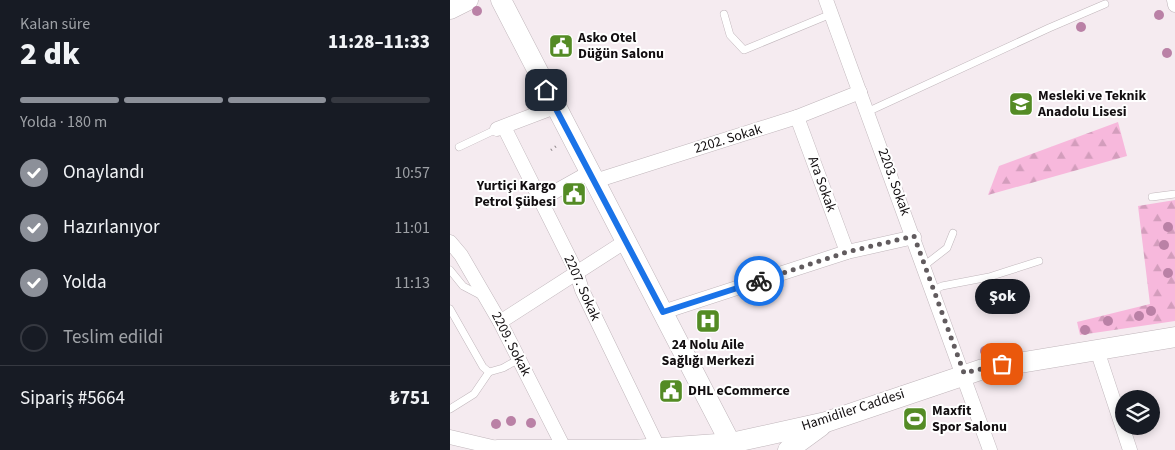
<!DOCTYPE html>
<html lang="tr">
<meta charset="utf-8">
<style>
:root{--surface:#171b24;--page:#242831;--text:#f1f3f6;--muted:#9ea1a6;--line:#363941;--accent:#8c9099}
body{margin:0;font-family:"Source Sans 3",sans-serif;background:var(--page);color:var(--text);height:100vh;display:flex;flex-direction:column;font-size:19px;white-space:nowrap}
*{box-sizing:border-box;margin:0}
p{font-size:16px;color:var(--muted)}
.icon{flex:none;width:28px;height:28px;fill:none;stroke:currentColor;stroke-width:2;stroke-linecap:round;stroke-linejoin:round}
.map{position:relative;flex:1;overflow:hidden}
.drawer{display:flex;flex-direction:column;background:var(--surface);width:450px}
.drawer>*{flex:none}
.controls{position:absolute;left:665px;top:390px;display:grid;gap:10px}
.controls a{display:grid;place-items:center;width:45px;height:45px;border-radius:50%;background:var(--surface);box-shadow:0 2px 8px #0003;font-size:25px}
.pin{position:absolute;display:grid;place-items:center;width:42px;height:42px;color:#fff;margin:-21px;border-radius:10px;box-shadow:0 2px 8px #0006}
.courier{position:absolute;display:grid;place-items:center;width:50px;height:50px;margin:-25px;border:4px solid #1a73e8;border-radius:50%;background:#fff;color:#222;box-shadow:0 1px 6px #0007}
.bubble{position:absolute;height:35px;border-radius:18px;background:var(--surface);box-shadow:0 2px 8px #0003;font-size:16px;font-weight:800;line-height:35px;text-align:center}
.overview em{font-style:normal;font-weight:800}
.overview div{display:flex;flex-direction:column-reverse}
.overview{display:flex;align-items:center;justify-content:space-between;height:85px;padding:0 20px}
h1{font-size:32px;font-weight:800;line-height:38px}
.bar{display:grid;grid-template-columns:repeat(4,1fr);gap:8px 5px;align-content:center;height:60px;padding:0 20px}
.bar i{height:6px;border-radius:4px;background:var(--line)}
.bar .current{background:var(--accent)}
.bar p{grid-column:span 4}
.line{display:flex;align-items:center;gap:12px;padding:0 20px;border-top:1px solid var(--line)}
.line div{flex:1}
ol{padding:0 20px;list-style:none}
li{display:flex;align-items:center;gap:15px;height:55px}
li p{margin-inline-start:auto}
li .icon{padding:5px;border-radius:50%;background:var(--accent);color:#fff;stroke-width:4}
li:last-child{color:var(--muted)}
li i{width:28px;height:28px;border:2px solid var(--line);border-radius:50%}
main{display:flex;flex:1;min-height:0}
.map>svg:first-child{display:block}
</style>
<main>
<section class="drawer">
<div class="overview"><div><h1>2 dk</h1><p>Kalan süre</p></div><em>11:28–11:33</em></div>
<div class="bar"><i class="current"></i><i class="current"></i><i class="current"></i><i></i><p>Yolda · 180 m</p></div>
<ol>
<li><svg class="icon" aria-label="check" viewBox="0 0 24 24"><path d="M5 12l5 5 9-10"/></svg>Onaylandı<p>10:57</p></li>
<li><svg class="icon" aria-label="check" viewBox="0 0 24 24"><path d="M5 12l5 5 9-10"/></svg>Hazırlanıyor<p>11:01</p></li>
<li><svg class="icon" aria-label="check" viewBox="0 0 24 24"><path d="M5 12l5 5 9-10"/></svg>Yolda<p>11:13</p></li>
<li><i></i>Teslim edildi</li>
</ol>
<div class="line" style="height:65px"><div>Sipariş #5664</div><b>₺751</b></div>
</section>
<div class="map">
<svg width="725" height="450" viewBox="0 0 725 450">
<defs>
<pattern id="forest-firs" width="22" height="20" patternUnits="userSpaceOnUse" patternTransform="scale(1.25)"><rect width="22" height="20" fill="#f7b8dc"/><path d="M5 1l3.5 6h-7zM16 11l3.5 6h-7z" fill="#d39dbc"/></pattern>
</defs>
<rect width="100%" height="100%" fill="#f5ebf0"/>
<g fill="url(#forest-firs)">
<polygon points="668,122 677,156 538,195 549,166"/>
<polygon points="725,200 725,321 630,335 627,322 700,304 688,206"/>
</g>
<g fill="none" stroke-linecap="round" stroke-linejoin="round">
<defs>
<g id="lane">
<polyline points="274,14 280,35 294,50 381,14"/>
<polyline points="417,112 599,28 655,4"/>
<polyline points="9,147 47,129"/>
<polyline points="702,197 725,194"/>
<polyline points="475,265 497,248 503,233"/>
<polyline points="0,270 13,286 32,296"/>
<polyline points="484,290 492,286 539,277 589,261"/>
<polyline points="0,309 33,367 39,372 53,368 69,359"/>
<polyline points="0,409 24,394 39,372"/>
</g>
<g id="street">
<polyline points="376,0 540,450"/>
<polyline points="724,0 725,5"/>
<polyline points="347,117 397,252"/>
<polyline points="54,127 126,271 132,290 209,449"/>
<polyline points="47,129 105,107"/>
<polyline points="145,181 347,117 410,92"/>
<polyline points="90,200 140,172"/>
<polyline points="0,242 11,255 50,322 115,450"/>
<polyline points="213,312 397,252 464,237"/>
<polyline points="50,322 176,241"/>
<polyline points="647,350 680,450"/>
<polyline points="0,437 51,449"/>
</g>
<g id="secondary">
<polyline points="51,0 284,450"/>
<polyline points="0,9 18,0"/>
<polyline points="47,450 184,450 281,443 376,422 533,369 725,337"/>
<polyline points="338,450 371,426"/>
</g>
</defs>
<use href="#lane" stroke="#c0b6bb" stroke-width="8"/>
<use href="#street" stroke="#c0b6bb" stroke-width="15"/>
<use href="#secondary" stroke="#c0b6bb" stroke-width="21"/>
<polyline stroke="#8c8588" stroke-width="2.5" stroke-dasharray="1 4" stroke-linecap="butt" points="101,150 109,144"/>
<use href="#lane" stroke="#fff" stroke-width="7"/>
<use href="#street" stroke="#fff" stroke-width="14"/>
<use href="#secondary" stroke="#fff" stroke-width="20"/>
</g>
<g fill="#ba81a6">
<circle cx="27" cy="11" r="5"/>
<circle cx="709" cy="15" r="5"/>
<circle cx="631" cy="27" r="5"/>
<circle cx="717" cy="53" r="5"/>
<circle cx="718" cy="227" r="5"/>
<circle cx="714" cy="245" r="5"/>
<circle cx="718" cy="273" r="5"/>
<circle cx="701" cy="311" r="5"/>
<circle cx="689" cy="316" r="5"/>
<circle cx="658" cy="321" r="5"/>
<circle cx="635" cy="330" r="5"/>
<circle cx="535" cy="351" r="5"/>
<circle cx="61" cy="421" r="5"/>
<circle cx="81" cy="423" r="5"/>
<circle cx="46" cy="424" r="5"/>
</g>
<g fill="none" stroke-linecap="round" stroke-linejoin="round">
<polyline stroke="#615b5e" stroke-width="5" stroke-dasharray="0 9" points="309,281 397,252 464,236 514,373 552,364"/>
<polyline stroke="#1a73e8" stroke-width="6" points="96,90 213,312 309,281"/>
</g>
<defs>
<symbol id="civic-square" viewBox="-11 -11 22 22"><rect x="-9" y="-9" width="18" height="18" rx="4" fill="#548b25" stroke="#fff"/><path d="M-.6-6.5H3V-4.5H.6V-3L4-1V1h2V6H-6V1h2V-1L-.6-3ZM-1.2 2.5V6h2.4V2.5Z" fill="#fff"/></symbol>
<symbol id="school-square" viewBox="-11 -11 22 22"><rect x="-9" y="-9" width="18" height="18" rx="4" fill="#548b25" stroke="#fff"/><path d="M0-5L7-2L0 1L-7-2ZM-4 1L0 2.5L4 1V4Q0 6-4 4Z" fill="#fff"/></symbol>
<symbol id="hospital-square" viewBox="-11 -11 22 22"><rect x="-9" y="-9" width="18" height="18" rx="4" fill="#548b25" stroke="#fff"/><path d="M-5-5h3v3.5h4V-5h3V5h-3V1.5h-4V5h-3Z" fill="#fff"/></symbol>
<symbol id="stadium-square" viewBox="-11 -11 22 22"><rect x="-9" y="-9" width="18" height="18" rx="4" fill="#548b25" stroke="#fff"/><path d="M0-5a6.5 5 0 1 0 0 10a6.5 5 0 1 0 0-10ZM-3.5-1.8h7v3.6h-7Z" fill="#fff"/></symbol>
</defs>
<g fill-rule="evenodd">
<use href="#civic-square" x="97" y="32" width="28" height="28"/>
<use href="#school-square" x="557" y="90" width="28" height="28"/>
<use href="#civic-square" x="110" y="180" width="28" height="28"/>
<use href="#hospital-square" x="244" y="307" width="28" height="28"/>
<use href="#civic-square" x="207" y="377" width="28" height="28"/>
<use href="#stadium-square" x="451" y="405" width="28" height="28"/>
</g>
<g text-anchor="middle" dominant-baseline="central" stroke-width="4" stroke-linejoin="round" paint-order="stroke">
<g font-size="14" font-weight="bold" fill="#120e10" stroke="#fff" text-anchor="start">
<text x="128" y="38">Asko Otel<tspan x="128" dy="16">Düğün Salonu</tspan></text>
<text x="588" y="96">Mesleki ve Teknik<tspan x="588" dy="16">Anadolu Lisesi</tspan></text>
<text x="106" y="186" text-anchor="end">Yurtiçi Kargo<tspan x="106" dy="16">Petrol Şübesi</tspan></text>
<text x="258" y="345" text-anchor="middle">24 Nolu Aile<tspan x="258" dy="16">Sağlığı Merkezi</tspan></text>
<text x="238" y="391">DHL eCommerce</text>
<text x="482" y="411">Maxfit<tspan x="482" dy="16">Spor Salonu</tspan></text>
</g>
<g font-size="14" fill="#120e10" stroke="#fff">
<text transform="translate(278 139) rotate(-17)">2202. Sokak</text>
<text transform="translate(444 182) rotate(70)">2203. Sokak</text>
<text transform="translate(372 184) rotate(70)">Ara Sokak</text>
<text transform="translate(132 288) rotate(66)">2207. Sokak</text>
<text transform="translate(61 344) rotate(63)">2209. Sokak</text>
<text transform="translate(403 410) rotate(-18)">Hamidiler Caddesi</text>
</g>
</g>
</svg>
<div class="controls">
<a><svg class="icon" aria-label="layers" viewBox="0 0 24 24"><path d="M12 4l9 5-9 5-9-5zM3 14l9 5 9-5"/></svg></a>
</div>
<div class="pin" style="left:552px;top:364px;background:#ea580c"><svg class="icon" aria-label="bag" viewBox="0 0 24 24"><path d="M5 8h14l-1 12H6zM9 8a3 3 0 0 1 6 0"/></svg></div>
<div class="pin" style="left:96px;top:90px;background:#1f2937"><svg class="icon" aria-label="home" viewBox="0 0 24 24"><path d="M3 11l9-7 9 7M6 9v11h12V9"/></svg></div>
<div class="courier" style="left:309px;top:281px"><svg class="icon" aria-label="bike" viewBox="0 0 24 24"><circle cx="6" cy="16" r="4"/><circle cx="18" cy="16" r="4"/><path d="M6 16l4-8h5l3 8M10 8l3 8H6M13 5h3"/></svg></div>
<div class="bubble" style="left:525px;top:279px;width:55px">Şok</div>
</div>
</main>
